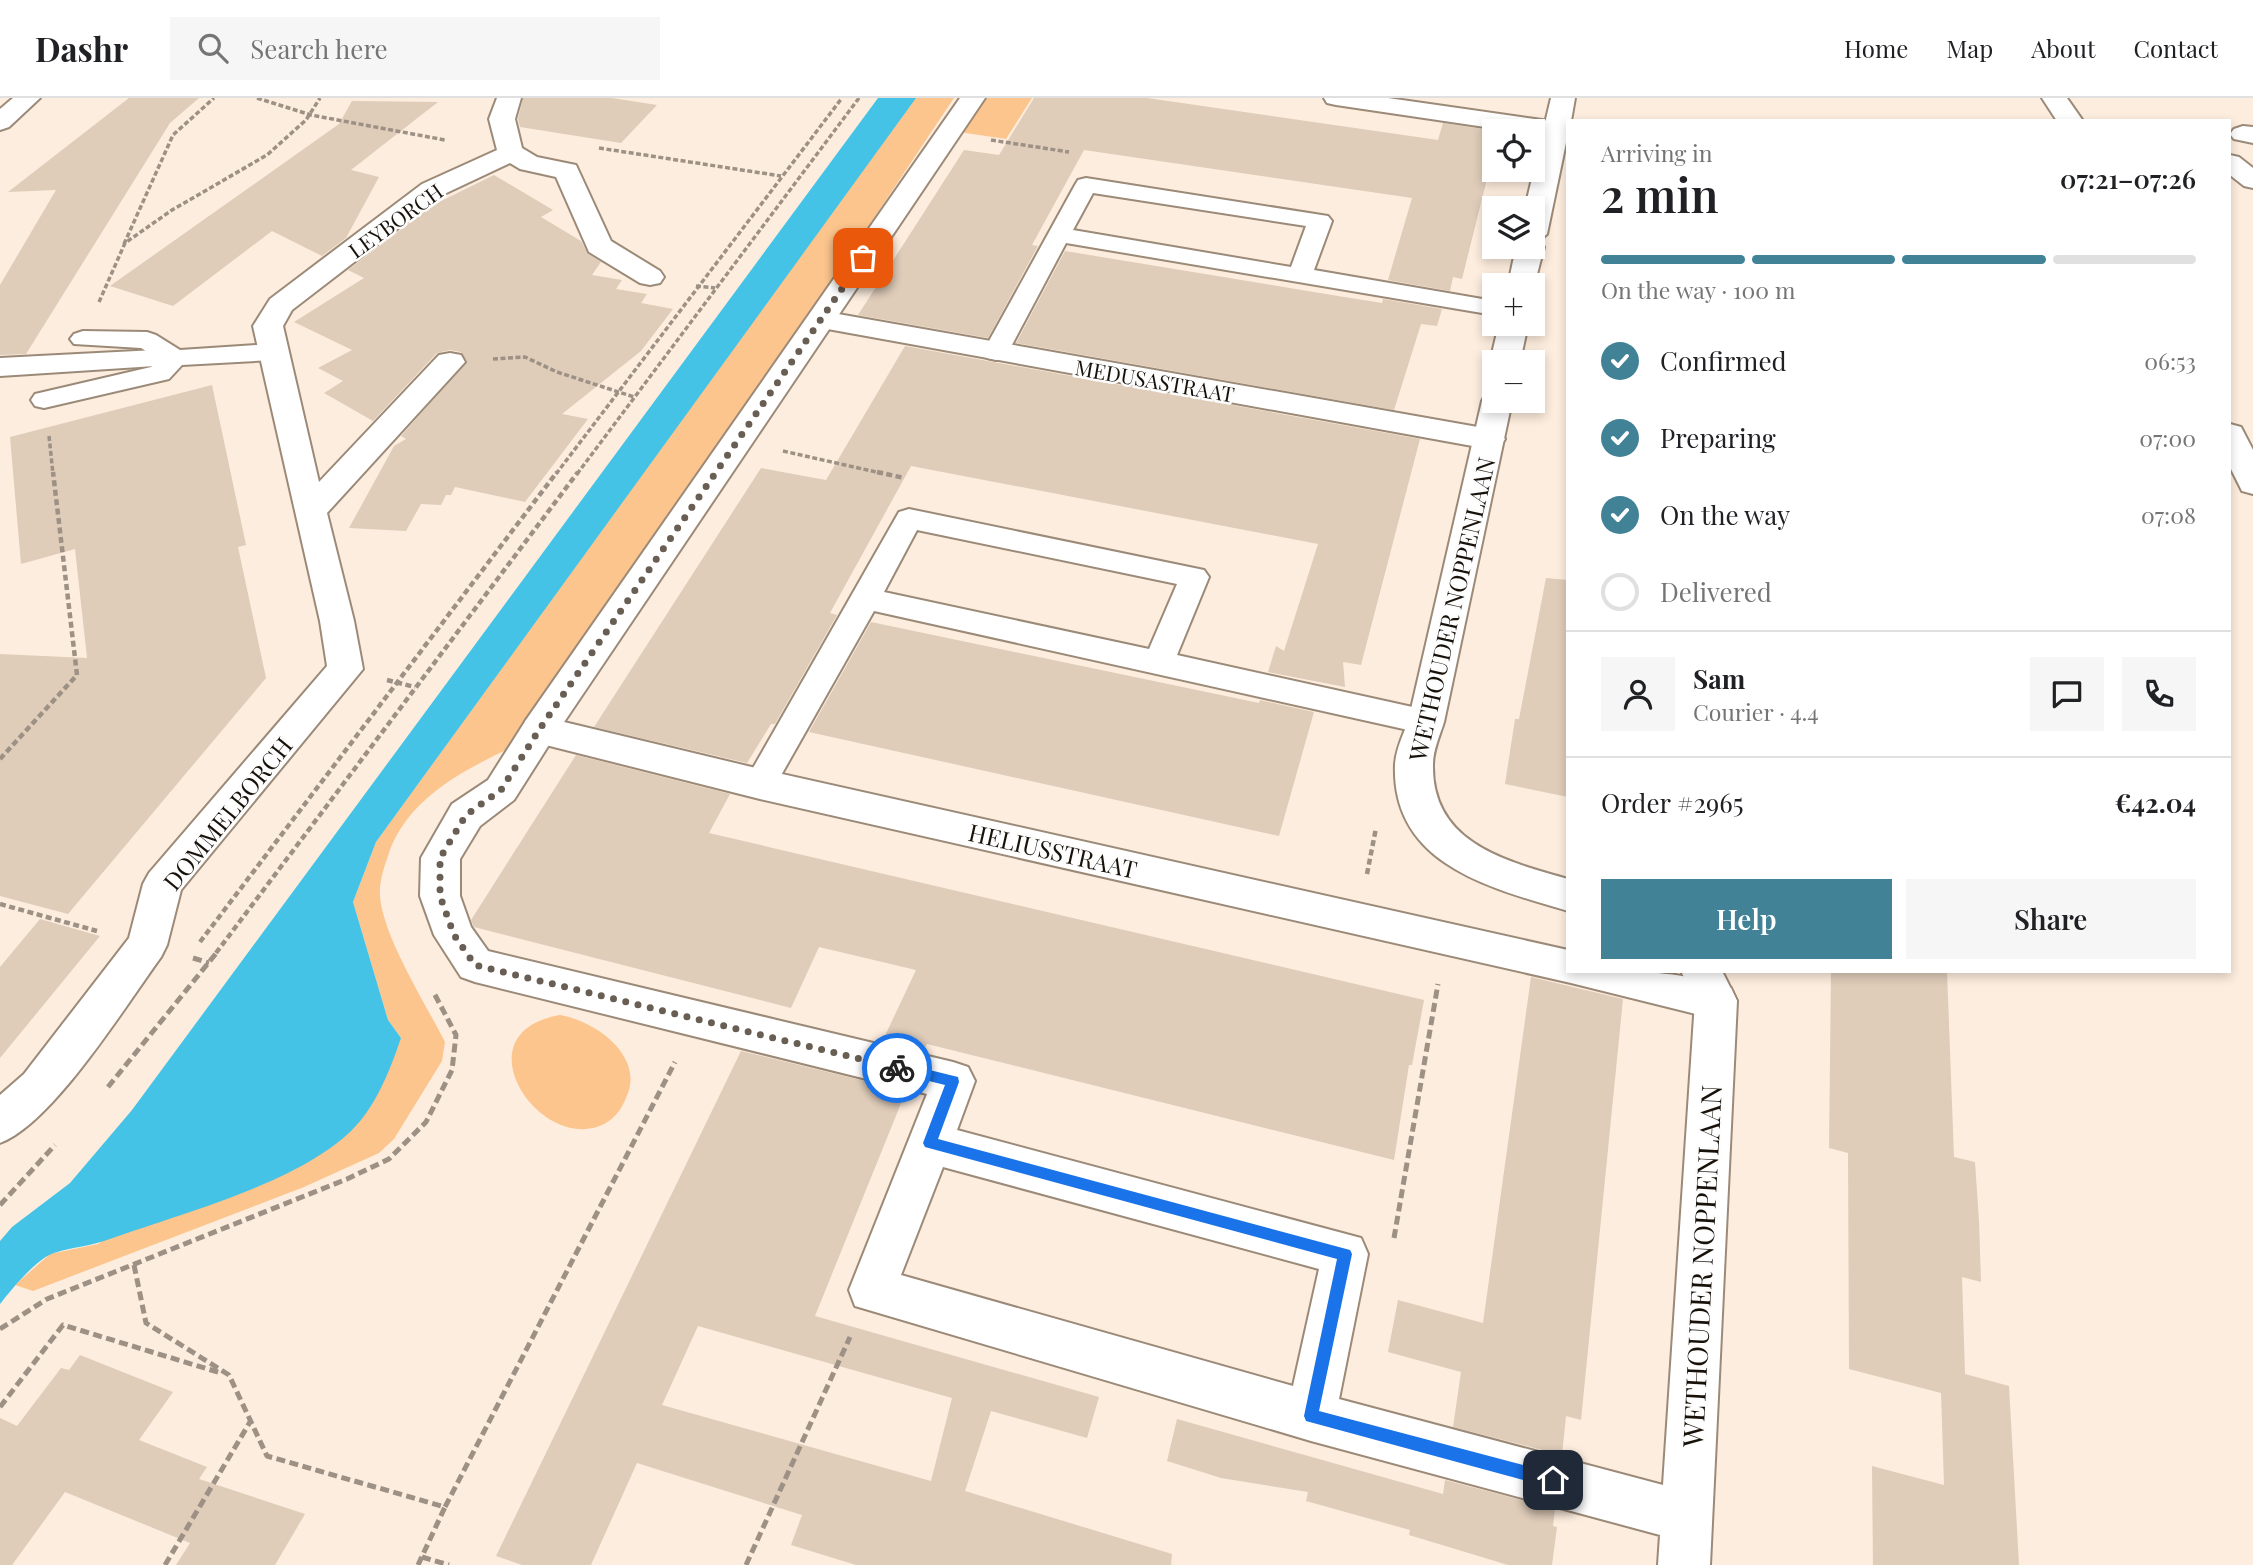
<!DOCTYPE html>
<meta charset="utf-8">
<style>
:root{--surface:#fff;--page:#f6f6f6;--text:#202124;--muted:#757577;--line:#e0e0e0;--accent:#428296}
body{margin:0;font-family:"Playfair Display",serif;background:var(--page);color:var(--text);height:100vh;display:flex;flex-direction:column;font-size:26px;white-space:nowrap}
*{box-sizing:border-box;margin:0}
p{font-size:23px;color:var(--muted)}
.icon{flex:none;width:38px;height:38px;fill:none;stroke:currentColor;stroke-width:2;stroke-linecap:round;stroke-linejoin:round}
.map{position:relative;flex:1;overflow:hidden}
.drawer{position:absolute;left:1566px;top:21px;width:665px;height:854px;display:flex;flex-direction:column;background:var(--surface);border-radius:0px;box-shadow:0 4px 10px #0003}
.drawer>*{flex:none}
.fabs{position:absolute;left:1482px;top:21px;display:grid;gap:14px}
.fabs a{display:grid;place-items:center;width:63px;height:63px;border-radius:0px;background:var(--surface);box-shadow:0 4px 10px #0003;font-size:35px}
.pin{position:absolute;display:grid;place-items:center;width:60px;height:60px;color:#fff;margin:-30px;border-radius:14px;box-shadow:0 4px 10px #0006}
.courier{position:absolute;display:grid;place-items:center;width:70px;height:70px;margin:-35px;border:5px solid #1a73e8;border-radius:50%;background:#fff;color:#222;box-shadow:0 2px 9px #0007}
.summary em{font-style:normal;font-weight:600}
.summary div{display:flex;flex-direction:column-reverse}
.summary{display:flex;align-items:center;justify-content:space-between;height:119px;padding:0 35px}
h1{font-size:46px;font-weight:600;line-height:52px}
.bar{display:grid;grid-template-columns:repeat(4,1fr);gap:10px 7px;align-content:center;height:84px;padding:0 35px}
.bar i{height:9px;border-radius:5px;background:var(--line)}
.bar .on{background:var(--accent)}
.bar p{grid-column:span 4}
.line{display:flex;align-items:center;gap:18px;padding:0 35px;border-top:2px solid var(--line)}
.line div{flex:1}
.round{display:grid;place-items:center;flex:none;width:74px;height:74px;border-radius:0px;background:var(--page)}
ol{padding:0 35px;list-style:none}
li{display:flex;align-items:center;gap:21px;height:77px}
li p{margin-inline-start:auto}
li .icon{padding:7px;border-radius:50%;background:var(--accent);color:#fff;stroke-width:4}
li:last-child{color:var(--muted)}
li i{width:38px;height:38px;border:4px solid var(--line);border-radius:50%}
.cta{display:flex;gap:14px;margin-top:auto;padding:14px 35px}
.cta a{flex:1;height:80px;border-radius:0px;background:var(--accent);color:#fff;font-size:28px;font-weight:600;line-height:80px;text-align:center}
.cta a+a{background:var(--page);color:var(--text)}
header{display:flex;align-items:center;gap:42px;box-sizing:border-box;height:98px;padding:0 35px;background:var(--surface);border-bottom:2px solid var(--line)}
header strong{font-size:33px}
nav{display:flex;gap:38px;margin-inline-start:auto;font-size:24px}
.search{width:490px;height:63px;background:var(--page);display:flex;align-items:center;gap:18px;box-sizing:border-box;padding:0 24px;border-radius:0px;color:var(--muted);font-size:26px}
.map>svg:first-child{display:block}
</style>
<header>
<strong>Dashr</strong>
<div class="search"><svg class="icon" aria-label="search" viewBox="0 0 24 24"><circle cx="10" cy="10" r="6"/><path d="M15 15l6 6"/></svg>Search here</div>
<nav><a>Home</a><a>Map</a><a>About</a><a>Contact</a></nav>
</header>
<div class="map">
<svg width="2253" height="1467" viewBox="0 0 2253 1467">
<rect width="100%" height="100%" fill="#fdedde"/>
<g fill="#fcc58d">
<path d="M915,0H954L525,643C470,669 405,698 387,761C383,772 379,786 380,798C383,839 426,906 445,944L442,963L394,1041L379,1055L304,1089L33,1193L15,1187L50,1156L98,1146L401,940L388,922L353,804L376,744Z"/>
<polygon points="983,0 1032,0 1006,41 959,34"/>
<path d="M560,917C596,923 646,959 626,1000C622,1010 616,1019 606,1025C543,1060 456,935 560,917Z"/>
</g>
<path fill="#44c3e7" d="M878,0H916L376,744L353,804L388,922L401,940C390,972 376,1009 351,1033C296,1086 182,1115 110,1141C92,1148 72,1149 54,1155C36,1161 11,1192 0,1206V1143L12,1129L70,1085L132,1012Z"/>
<g fill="#dfccb9" fill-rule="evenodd">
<polygon points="129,0 199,0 170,25 26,256 0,257 0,187 56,92 8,94"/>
<polygon points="523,0 612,0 657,7 621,45 520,29 518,21"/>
<polygon points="1034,0 1147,0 1438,42 1443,25 1496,33 1494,53 1462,181 1453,179 1450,193 1388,182 1412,100 1084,52 1032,147 1038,148 988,240 858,217 964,52 999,57"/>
<polygon points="352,3 438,4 351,72 379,79 346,140 322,158 272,133 173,208 110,188 339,26"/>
<polygon points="494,77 553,112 541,119 581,143 588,156 601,164 592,177 622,182 616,191 647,196 641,205 673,211 641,253 562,316 588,321 525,404 455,389 451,397 446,397 441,407 421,406 406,433 349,430 394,348 406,341 401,338 467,263 461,254 450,252 437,255 373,323 324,295 343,283 318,270 352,252 294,224 364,180 348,172 433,107"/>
<polygon points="1065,153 1338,198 1382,205 1383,201 1442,211 1437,228 1421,226 1394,312 1016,245"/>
<polygon points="905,248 1420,341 1361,567 1343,564 1345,589 1268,574 1276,548 1284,553 1318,446 911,368 830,515 837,517 775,626 771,626 747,665 594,629 761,370 826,382"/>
<polygon points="212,287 246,447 238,449 266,580 68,816 0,798 0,556 87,560 75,451 21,466 10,339"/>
<polygon points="1546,480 1568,482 1568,699 1505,686 1515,621 1519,621"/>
<polygon points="871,524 1259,605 1260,602 1314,614 1279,738 809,634"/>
<polygon points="576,657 730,696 709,735 1424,902 1412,967 1409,967 1394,1062 927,946 923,954 882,944 916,872 819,849 791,910 474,829 471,822"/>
<polygon points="40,821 100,838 0,960 0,869"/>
<polygon points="1831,873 1947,873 1954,1059 1975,1064 1979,1123 1981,1184 1962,1179 1965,1276 2009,1288 2019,1467 1873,1467 1872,1368 1944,1387 1941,1295 1849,1271 1848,1055 1829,1050"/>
<polygon points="1531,879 1623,901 1581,1322 1566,1318 1562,1357 1453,1329 1461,1274 1388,1254 1398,1202 1483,1225"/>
<path d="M741,953L906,993L815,1218L1099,1299L1087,1340L991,1313L965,1393L1172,1456L1171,1467H856L791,1447L802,1417L637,1365L591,1467H522L496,1458ZM698,1228L952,1300L931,1383L662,1307Z"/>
<polygon points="80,1257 173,1294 139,1342 207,1369 199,1381 305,1416 275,1467 176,1467 190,1445 65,1394 12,1467 0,1467 0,1320 17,1328 61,1270 69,1272"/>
<polygon points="1177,1321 1443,1396 1445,1382 1555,1411 1553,1428 1557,1429 1552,1467 1508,1467 1409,1437 1410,1432 1306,1403 1308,1394 1221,1380 1167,1363"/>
</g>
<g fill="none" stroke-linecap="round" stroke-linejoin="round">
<defs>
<g id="service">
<path d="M1086,80L1328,118L1332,123L1314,172L1494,203V217L1066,145L1005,260L996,262L987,260L983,254L1075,87L1078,82ZM1093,95L1306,128L1291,169L1073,132Z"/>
<polygon points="83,233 147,234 156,237 180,252 272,246 281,248 285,254 281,260 272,262 182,267 169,281 44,310 35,308 31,302 35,296 151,269 159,261 141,250 74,246 70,241 74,236"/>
<path d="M909,411L1204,472L1209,479L1177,557L1426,612L1437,616L1442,624L1437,632L1426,636L874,513L771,695L760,699L749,695L744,686L749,677L895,421L899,414ZM917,432L1177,486L1149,551L884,494Z"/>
</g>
<g id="pedestrian">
<polygon points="1324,0 1388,0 1556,24 1565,27 1568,33 1565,37 1556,40 1533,36 1533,33 1512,33 1336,7 1327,5"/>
<polygon points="821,213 1489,331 1500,334 1505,341 1500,348 1489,351 811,228 806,222 811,216"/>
<polygon points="175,251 186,254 190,260 186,266 0,278 0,260"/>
<path d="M539,618L760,671L1568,852V873C1625,873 1676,871 1731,890L1737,903L1731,916L1716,921L1571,885L760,701L526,642L521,632L526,622Z"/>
</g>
<g id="minor">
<polygon points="13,0 40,0 9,29 0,32 0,11"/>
<path d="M497,0H521L515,21L522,50L537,59L576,67L611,143L660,173L664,179L660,185L650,187L640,185L589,154L556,79L520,71L510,65L440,98L292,212L283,228L319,384L439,257L450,255L461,257L465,264L327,415L354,523L363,571L181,792L167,847L161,859C126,907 53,1025 0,1045V997L24,976L129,840L143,786L149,775L327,568L320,523L253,228L270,201L422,86L497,52L489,21Z"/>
<path d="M960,0H985L552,642L514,702L480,728L460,761V798L471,829L488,853L953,964L968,969L975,983L957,1032L1361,1140L1368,1156L1339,1301L1663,1387L1695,903L1681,873H1722L1737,903L1710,1467H1658L1660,1437L1311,1343L855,1208L849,1192L927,996L475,884L461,879L434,837L420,798L421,760L452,706L488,682L526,622ZM943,1069L1319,1171L1293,1288L901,1177Z"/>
<polygon points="1551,0 1575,0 1571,23 1568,23 1568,35 1547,136 1539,143 1544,149 1533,192 1533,187 1508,187 1516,149 1533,149 1533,110 1525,110"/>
<polygon points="2243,28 2253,29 2253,45 2234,41 2230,36 2234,31"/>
<polygon points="2230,57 2239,59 2253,70 2253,90 2244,88 2230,77"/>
<polygon points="1499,226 1528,226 1520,264 1494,264 1494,271 1490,264"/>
<path d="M1494,294V303H1512L1444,624C1440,637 1433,652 1433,666C1431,745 1505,763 1568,781V813C1491,790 1391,767 1395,666C1396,651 1403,637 1408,624L1482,303L1486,296Z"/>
</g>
<g id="tertiary">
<polygon points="2042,0 2067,0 2083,23 2057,23"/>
<polygon points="2230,326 2241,329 2253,352 2253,396 2242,393 2230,369"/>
</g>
</defs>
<use href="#service" stroke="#9c8a78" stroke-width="4"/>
<use href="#pedestrian" stroke="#9c8a78" stroke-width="4"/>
<use href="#minor" stroke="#9c8a78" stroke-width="4"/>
<use href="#tertiary" stroke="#9c8a78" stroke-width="4"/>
<g stroke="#9d9186" stroke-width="3.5" stroke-dasharray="5 2.5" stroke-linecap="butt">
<polyline points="257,0 311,17 445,42"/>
<polyline points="991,42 1069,54"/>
<polyline points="599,50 781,78"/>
<polyline points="124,146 173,37 214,0"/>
<polyline points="696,188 715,190"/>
<polyline points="99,204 125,145 172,112 267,57 306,22 320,0"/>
<polyline points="493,261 525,259 557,274 634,299"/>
<polyline points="49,338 53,376"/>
<polyline points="783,353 885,376"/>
<polyline points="556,376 842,0"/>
<polyline points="577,376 859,0"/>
</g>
<g stroke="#9d9186" stroke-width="4.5" stroke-dasharray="6 3.5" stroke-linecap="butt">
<polyline points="877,374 904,380"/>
<polyline points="387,582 415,589"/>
<polyline points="0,661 77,577 53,374"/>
<polyline points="1367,776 1376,730"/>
<polyline points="0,806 97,833"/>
<polyline points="200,844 557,374"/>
<polyline points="216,855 578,374"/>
</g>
<g stroke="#9d9186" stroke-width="5" stroke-dasharray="9 4.5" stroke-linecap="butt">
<polyline points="193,860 209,865"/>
<polyline points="108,989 218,853"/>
<polyline points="0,1107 55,1047"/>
<polyline points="1394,1140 1438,886"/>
<polyline points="134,1167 146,1225 229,1277 267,1358 445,1409 675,964"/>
<polyline points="0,1231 47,1201 347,1081 389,1061 426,1024 452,972 456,937 434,895"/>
<polyline points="0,1309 63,1227 221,1275"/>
<polyline points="422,1459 449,1467"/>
<polyline points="165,1467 250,1324"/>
<polyline points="418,1467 445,1409"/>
<polyline points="746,1467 850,1239"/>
</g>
<use href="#service" fill="#fff" fill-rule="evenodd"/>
<use href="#pedestrian" fill="#fff" fill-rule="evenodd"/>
<use href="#minor" fill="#fff" fill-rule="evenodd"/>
<use href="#tertiary" fill="#fff" fill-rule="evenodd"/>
</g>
<polygon fill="#1a73e8" points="897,964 958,979 959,984 938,1041 1350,1152 1352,1156 1319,1313 1553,1375 1558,1377 1560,1382 1558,1388 1553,1390 1306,1323 1304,1318 1337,1161 925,1049 923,1045 945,987 893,974 893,966"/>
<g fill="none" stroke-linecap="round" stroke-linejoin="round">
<polyline stroke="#685e54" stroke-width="7" stroke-dasharray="0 12.6" points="863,160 539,632 501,692 466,717 440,760 440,798 454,837 475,867 897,970"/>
</g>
<g text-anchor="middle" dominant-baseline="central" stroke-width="5" stroke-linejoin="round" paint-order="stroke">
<g font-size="21" fill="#17110a" stroke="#fdfdfd">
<text transform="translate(395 122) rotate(-36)">LEYBORCH</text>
<text transform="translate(1155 282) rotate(10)">MEDUSASTRAAT</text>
</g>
<g font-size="24" fill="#17110a" stroke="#fdfdfd">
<text transform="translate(1451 511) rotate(-77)">WETHOUDER NOPPENLAAN</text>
<text transform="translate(227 715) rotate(-51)">DOMMELBORCH</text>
<text transform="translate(1053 752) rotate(13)">HELIUSSTRAAT</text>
</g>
<g font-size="28" fill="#17110a" stroke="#fdfdfd">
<text transform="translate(1701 1168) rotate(-87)">WETHOUDER NOPPENLAAN</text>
</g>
</g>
</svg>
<div class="fabs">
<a><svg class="icon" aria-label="locate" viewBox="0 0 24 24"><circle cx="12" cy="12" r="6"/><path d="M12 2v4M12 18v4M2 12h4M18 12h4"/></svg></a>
<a><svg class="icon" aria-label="layers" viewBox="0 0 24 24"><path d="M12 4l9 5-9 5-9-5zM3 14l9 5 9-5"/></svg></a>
<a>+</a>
<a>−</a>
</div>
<div class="pin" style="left:863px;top:160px;background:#ea580c"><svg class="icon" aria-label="bag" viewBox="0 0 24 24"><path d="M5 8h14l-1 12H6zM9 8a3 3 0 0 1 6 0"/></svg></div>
<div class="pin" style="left:1553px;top:1382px;background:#1f2937"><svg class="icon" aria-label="home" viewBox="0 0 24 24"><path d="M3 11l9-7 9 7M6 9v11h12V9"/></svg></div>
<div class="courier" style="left:897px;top:970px"><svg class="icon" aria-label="bike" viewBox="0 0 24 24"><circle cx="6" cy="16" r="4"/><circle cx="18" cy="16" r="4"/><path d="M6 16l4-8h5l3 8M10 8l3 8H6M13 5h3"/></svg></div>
<section class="drawer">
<div class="summary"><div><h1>2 min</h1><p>Arriving in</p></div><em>07:21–07:26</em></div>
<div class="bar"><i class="on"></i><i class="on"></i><i class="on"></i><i></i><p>On the way · 100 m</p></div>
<ol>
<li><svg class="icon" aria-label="check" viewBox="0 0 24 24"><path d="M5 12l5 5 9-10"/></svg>Confirmed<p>06:53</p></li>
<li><svg class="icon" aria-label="check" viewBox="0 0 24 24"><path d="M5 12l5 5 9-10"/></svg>Preparing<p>07:00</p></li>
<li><svg class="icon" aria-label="check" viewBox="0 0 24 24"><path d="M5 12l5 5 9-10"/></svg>On the way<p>07:08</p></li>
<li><i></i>Delivered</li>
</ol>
<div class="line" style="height:126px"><a class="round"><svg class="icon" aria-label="person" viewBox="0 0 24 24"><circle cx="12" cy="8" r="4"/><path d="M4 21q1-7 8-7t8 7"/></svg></a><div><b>Sam</b><p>Courier · 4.4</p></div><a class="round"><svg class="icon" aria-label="chat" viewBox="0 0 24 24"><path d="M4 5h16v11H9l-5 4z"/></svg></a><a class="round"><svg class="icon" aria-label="phone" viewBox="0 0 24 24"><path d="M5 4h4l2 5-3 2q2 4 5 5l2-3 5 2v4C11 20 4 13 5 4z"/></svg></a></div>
<div class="line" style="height:91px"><div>Order #2965</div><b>€42.04</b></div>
<div class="cta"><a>Help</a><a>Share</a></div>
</section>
</div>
